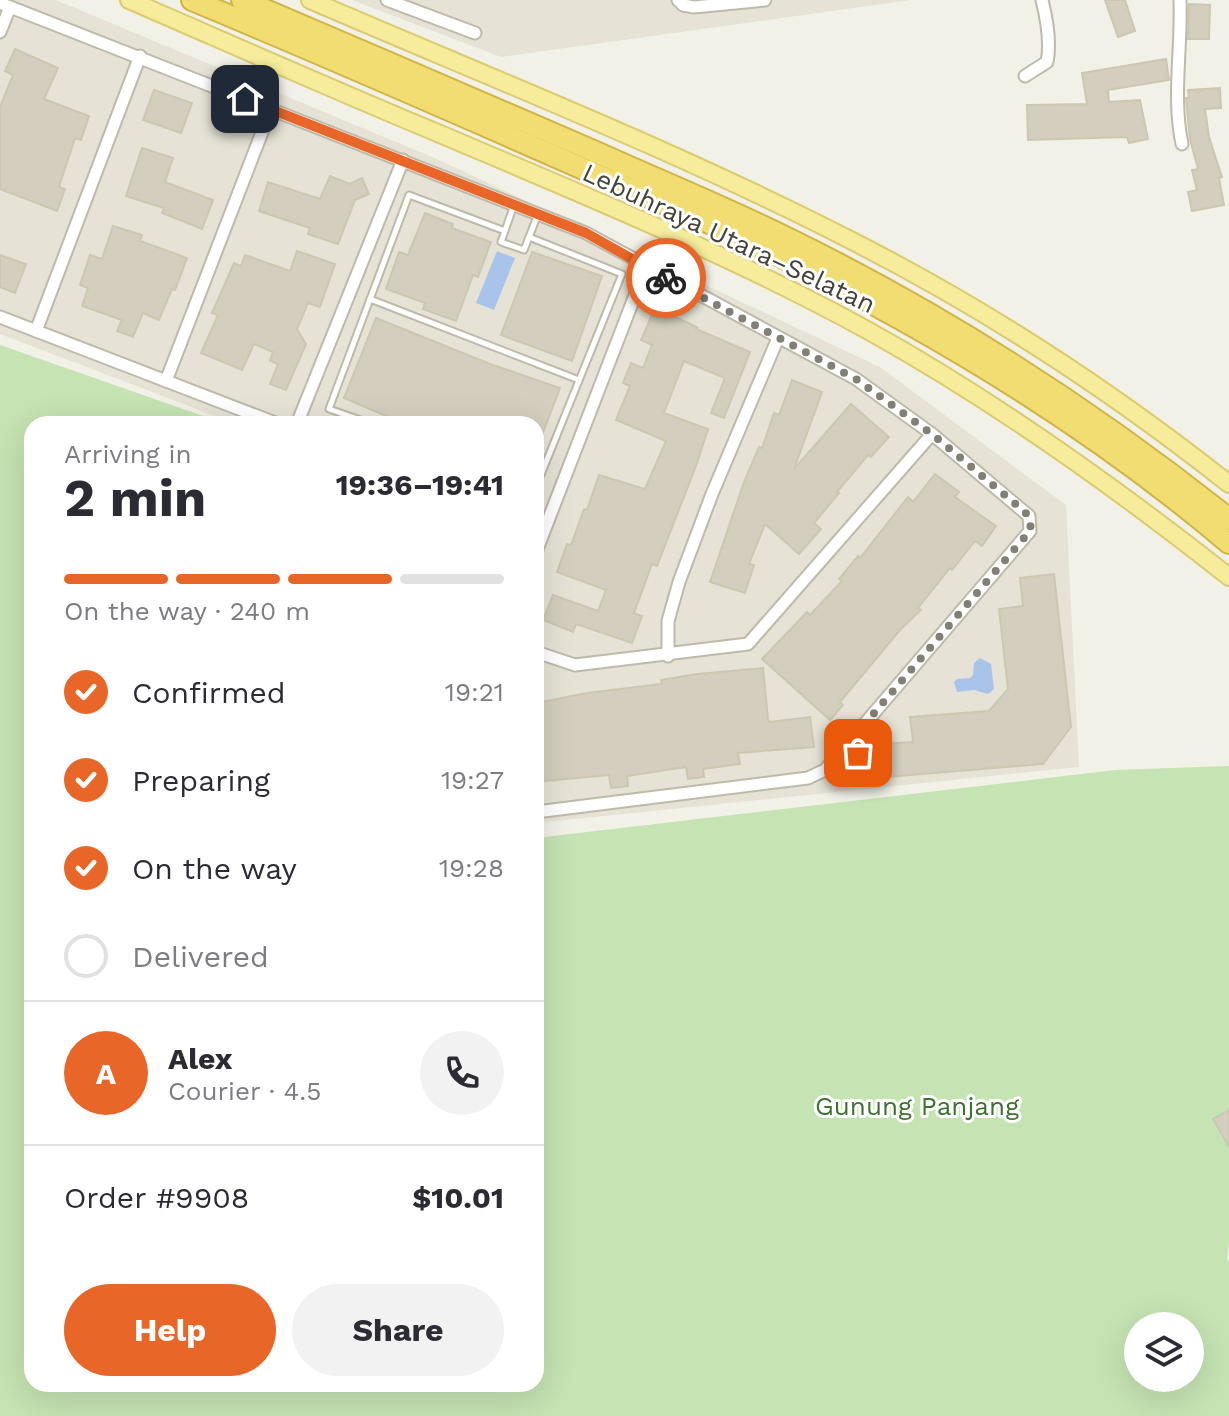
<!DOCTYPE html>
<meta charset="utf-8">
<style>
:root{--surface:#fff;--page:#f2f2f3;--text:#2b2b33;--muted:#7c7c81;--line:#e1e1e2;--accent:#e86628}
body{margin:0;font-family:"Work Sans",sans-serif;background:var(--page);color:var(--text);height:100vh;display:flex;flex-direction:column;font-size:30px;white-space:nowrap}
*{box-sizing:border-box;margin:0}
p{font-size:26px;color:var(--muted)}
.icon{flex:none;width:44px;height:44px;fill:none;stroke:currentColor;stroke-width:2;stroke-linecap:round;stroke-linejoin:round}
.map{position:relative;flex:1;overflow:hidden}
.details{position:absolute;left:24px;top:416px;width:520px;height:976px;display:flex;flex-direction:column;background:var(--surface);border-radius:24px;box-shadow:0 8px 32px #0002}
.details>*{flex:none}
.controls{position:absolute;left:1124px;top:1312px;display:grid;gap:16px}
.controls a{display:grid;place-items:center;width:80px;height:80px;border-radius:50%;background:var(--surface);box-shadow:0 8px 32px #0002;font-size:40px}
.pin{position:absolute;display:grid;place-items:center;width:68px;height:68px;color:#fff;margin:-34px;border-radius:16px;box-shadow:0 4px 12px #0006}
.courier{position:absolute;display:grid;place-items:center;width:80px;height:80px;margin:-40px;border:6px solid #e86628;border-radius:50%;background:#fff;color:#222;box-shadow:0 2px 10px #0007}
.summary em{font-style:normal;font-weight:700}
.summary div{display:flex;flex-direction:column-reverse}
.summary{display:flex;align-items:center;justify-content:space-between;height:136px;padding:0 40px}
h1{font-size:52px;font-weight:700;line-height:60px}
.bar{display:grid;grid-template-columns:repeat(4,1fr);gap:12px 8px;align-content:center;height:96px;padding:0 40px}
.bar i{height:10px;border-radius:6px;background:var(--line)}
.bar .on{background:var(--accent)}
.bar p{grid-column:span 4}
.line{display:flex;align-items:center;gap:20px;padding:0 40px;border-top:2px solid var(--line)}
.line div{flex:1}
.round{display:grid;place-items:center;flex:none;width:84px;height:84px;border-radius:42px;background:var(--page)}
ol{padding:0 40px;list-style:none}
li{display:flex;align-items:center;gap:24px;height:88px}
li p{margin-inline-start:auto}
li .icon{padding:8px;border-radius:50%;background:var(--accent);color:#fff;stroke-width:4}
li:last-child{color:var(--muted)}
li i{width:44px;height:44px;border:4px solid var(--line);border-radius:50%}
.button{display:flex;gap:16px;margin-top:auto;padding:16px 40px}
.button a{flex:1;height:92px;border-radius:48px;background:var(--accent);color:#fff;font-size:32px;font-weight:700;line-height:92px;text-align:center}
.button a+a{background:var(--page);color:var(--text)}
.map>svg:first-child{display:block}
</style>
<div class="map">
<svg width="1229" height="1416" viewBox="0 0 1229 1416">
<rect width="100%" height="100%" fill="#f2f1e7"/>
<g fill="#e6e3d6">
<polygon points="0,0 56,0 437,159 880,367 1066,505 1079,767 536,823 536,424 236,424 0,334"/>
<polygon points="352,0 911,0 501,57"/>
</g>
<path fill="#c5e3b3" fill-rule="evenodd" d="M0,345L226,424H32V1384H536V838L1115,770L1229,766V1241L1227,1259L1229,1262V1416H0ZM1138,1326H1190V1378H1138Z"/>
<g fill="#a8c4ea">
<polygon points="497,251 515,258 494,310 476,303"/>
<polygon points="980,658 991,664 994,689 988,694 974,690 957,692 954,682 957,679 970,678 973,675 974,663"/>
</g>
<g fill="#d3cebd" stroke="#cdc7b1" stroke-width="2">
<polygon points="1105,0 1125,0 1135,31 1118,37"/>
<polygon points="1189,4 1210,5 1209,39 1188,39"/>
<polygon points="15,49 58,68 44,99 89,116 81,140 75,138 59,187 65,189 57,211 0,189 0,107 13,75 5,71"/>
<polygon points="1166,59 1169,80 1108,90 1109,102 1140,100 1148,139 1129,143 1127,137 1028,140 1027,105 1087,104 1082,73"/>
<polygon points="1220,88 1221,108 1205,109 1209,137 1222,177 1219,178 1224,205 1192,211 1188,192 1197,190 1192,170 1198,169 1190,139 1186,98 1189,98 1188,90"/>
<polygon points="154,90 192,103 181,133 143,120"/>
<polygon points="142,148 173,158 165,182 213,200 202,229 162,213 164,208 126,196"/>
<polygon points="330,176 350,184 362,178 369,194 355,200 338,244 308,234 310,228 259,211 268,182 320,199"/>
<polygon points="425,213 453,224 452,228 491,242 478,277 473,275 456,321 423,309 425,303 386,289 399,252 408,255"/>
<polygon points="113,226 142,235 140,241 187,258 175,290 172,289 159,320 143,313 133,337 117,331 122,320 82,306 88,288 80,285 90,255 102,259"/>
<polygon points="297,251 335,264 320,307 308,303 297,329 306,344 286,390 270,384 278,364 270,361 273,352 254,344 242,370 201,353 218,315 212,313 234,263 241,266 245,255 290,271"/>
<polygon points="532,252 602,276 572,361 501,335"/>
<polygon points="0,255 26,264 15,293 0,287"/>
<polygon points="655,308 697,327 696,329 750,352 724,418 711,413 725,378 684,361 664,413 708,429 696,466 657,566 652,564 634,613 642,616 632,643 576,624 573,632 543,620 553,595 598,611 606,590 557,572 567,544 571,545 584,509 587,510 599,475 645,489 666,441 616,420 630,386 623,383 631,363 643,368 652,345 641,340"/>
<polygon points="376,318 490,364 560,388 537,448 536,424 405,424 344,398"/>
<polygon points="792,380 822,392 794,469 851,404 889,437 871,457 868,455 837,492 839,493 814,523 821,529 799,554 765,524 749,564 754,565 745,593 710,582 744,482 759,447 762,448 774,413 779,415"/>
<polygon points="935,474 959,492 955,497 996,526 982,546 975,541 952,570 950,568 918,608 921,610 900,630 840,702 843,705 830,720 762,659 807,612 810,615 842,581 839,579 858,556 860,558 908,497 913,502"/>
<polygon points="1054,574 1071,727 1043,764 887,777 884,744 913,742 910,717 989,711 1008,689 999,609 1023,606 1020,578"/>
<polygon points="763,668 768,719 770,722 810,717 814,747 738,753 740,764 703,769 704,777 688,779 686,767 627,776 628,786 611,788 609,775 536,782 536,703 587,693 662,684 661,680 697,674"/>
<polygon points="1229,1110 1229,1147 1213,1119"/>
</g>
<g fill="none" stroke-linecap="round" stroke-linejoin="round">
<defs>
<g id="lane">
<polyline points="514,205 501,242 524,250 538,214"/>
<polyline points="529,237 622,274 538,482 536,481"/>
<polyline points="370,299 579,380"/>
<polyline points="372,424 329,409 409,195 505,231"/>
<polyline points="846,747 882,765"/>
</g>
<g id="street">
<polyline points="387,0 475,33"/>
<polyline points="678,0 683,5 694,7 765,0"/>
<path d="M1180,0C1182,47 1172,97 1182,144"/>
<polyline points="0,3 586,233 856,379 932,434 1029,516 1030,531 825,770 808,778 536,812"/>
<polyline points="0,32 10,7"/>
<path d="M1025,76L1047,62C1051,42 1047,20 1042,0"/>
<polyline points="0,317 278,424"/>
<polyline points="36,331 140,56"/>
<polyline points="166,381 271,109"/>
<polyline points="297,424 403,160"/>
<polyline points="536,552 646,267"/>
<polyline points="536,652 575,665 748,644 932,434"/>
<polyline points="668,656 668,621 679,582 712,494 778,338"/>
</g>
<g id="primary">
<path d="M129,0C233,45 336,91 440,134C584,195 730,255 867,330C995,401 1114,486 1229,577"/>
<path d="M310,0C493,79 680,152 858,244C989,311 1114,393 1229,484"/>
</g>
<g id="highway">
<path d="M192,0C319,53 445,108 570,163C637,193 705,219 770,251C932,330 1091,426 1229,543"/>
<path d="M242,0C361,51 479,101 598,153C660,181 724,207 785,237C943,314 1092,410 1229,519"/>
</g>
</defs>
<use href="#lane" stroke="#bdbaaa" stroke-width="9"/>
<use href="#street" stroke="#bdbaaa" stroke-width="15"/>
<use href="#primary" stroke="#dacc6e" stroke-width="20"/>
<use href="#highway" stroke="#d0b543" stroke-width="24"/>
<use href="#lane" stroke="#fff" stroke-width="5"/>
<use href="#street" stroke="#fff" stroke-width="11"/>
<use href="#primary" stroke="#f6ec9c" stroke-width="16"/>
<use href="#highway" stroke="#f2dd72" stroke-width="20"/>
</g>
<g fill="none" stroke-linecap="round" stroke-linejoin="round">
<polyline stroke="#827f75" stroke-width="8" stroke-dasharray="0 14.4" points="666,278 856,379 932,434 1025,512 1031,521 1030,531 845,747 858,753"/>
<polyline stroke="#e86628" stroke-width="10" points="245,99 586,233 666,278"/>
</g>
<g text-anchor="middle" dominant-baseline="central" stroke-width="6" stroke-linejoin="round" paint-order="stroke">
<g font-size="26" fill="#454237" stroke="#fff">
<text transform="translate(729 238) rotate(25)">Lebuhraya Utara–Selatan</text>
</g>
<g font-size="26" fill="#3d722f" stroke="#fff">
<text x="917" y="1106">Gunung Panjang</text>
</g>
</g>
</svg>
<div class="controls">
<a><svg class="icon" aria-label="layers" viewBox="0 0 24 24"><path d="M12 4l9 5-9 5-9-5zM3 14l9 5 9-5"/></svg></a>
</div>
<div class="pin" style="left:858px;top:753px;background:#ea580c"><svg class="icon" aria-label="bag" viewBox="0 0 24 24"><path d="M5 8h14l-1 12H6zM9 8a3 3 0 0 1 6 0"/></svg></div>
<div class="pin" style="left:245px;top:99px;background:#1f2937"><svg class="icon" aria-label="home" viewBox="0 0 24 24"><path d="M3 11l9-7 9 7M6 9v11h12V9"/></svg></div>
<div class="courier" style="left:666px;top:278px"><svg class="icon" aria-label="bike" viewBox="0 0 24 24"><circle cx="6" cy="16" r="4"/><circle cx="18" cy="16" r="4"/><path d="M6 16l4-8h5l3 8M10 8l3 8H6M13 5h3"/></svg></div>
<section class="details">
<div class="summary"><div><h1>2 min</h1><p>Arriving in</p></div><em>19:36–19:41</em></div>
<div class="bar"><i class="on"></i><i class="on"></i><i class="on"></i><i></i><p>On the way · 240 m</p></div>
<ol>
<li><svg class="icon" aria-label="check" viewBox="0 0 24 24"><path d="M5 12l5 5 9-10"/></svg>Confirmed<p>19:21</p></li>
<li><svg class="icon" aria-label="check" viewBox="0 0 24 24"><path d="M5 12l5 5 9-10"/></svg>Preparing<p>19:27</p></li>
<li><svg class="icon" aria-label="check" viewBox="0 0 24 24"><path d="M5 12l5 5 9-10"/></svg>On the way<p>19:28</p></li>
<li><i></i>Delivered</li>
</ol>
<div class="line" style="height:144px"><b class="round" style="background:var(--accent);color:#fff">A</b><div><b>Alex</b><p>Courier · 4.5</p></div><a class="round"><svg class="icon" aria-label="phone" viewBox="0 0 24 24"><path d="M5 4h4l2 5-3 2q2 4 5 5l2-3 5 2v4C11 20 4 13 5 4z"/></svg></a></div>
<div class="line" style="height:104px"><div>Order #9908</div><b>$10.01</b></div>
<div class="button"><a>Help</a><a>Share</a></div>
</section>
</div>
